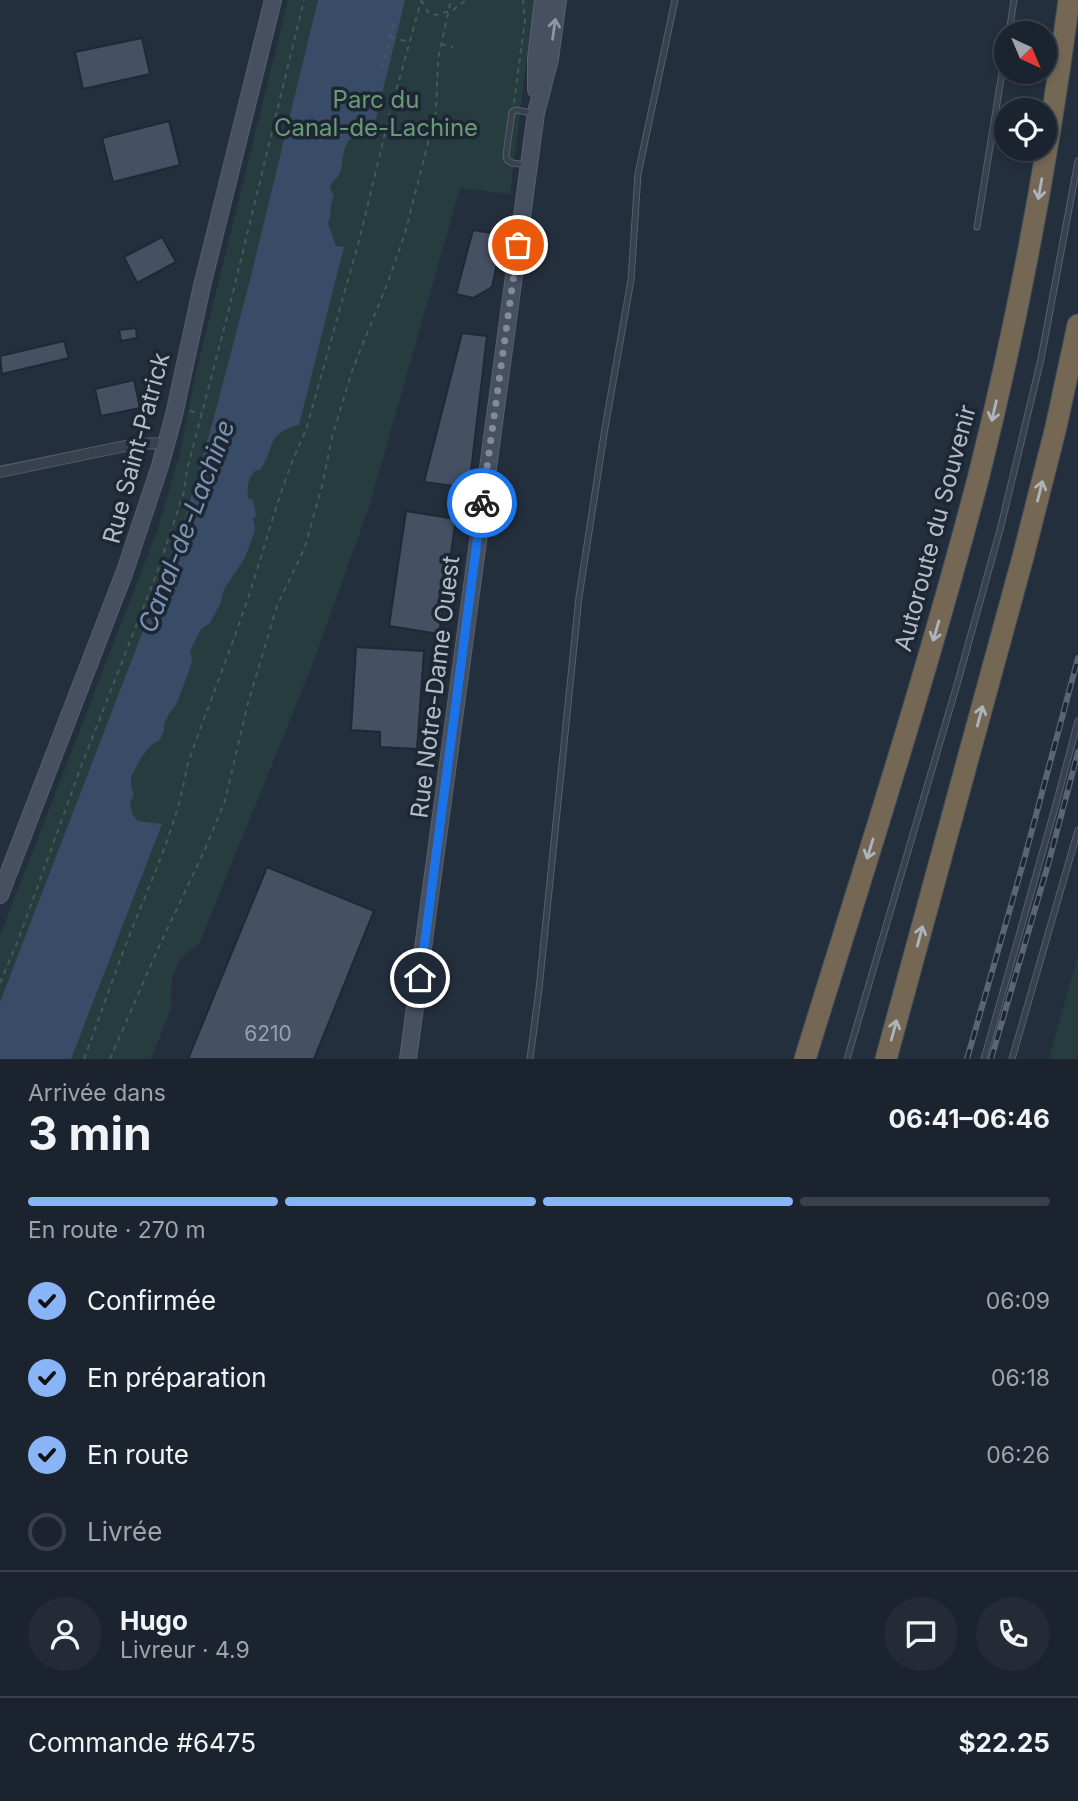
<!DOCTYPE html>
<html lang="fr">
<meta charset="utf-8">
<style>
:root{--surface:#1b232e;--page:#242b36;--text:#f1f3f6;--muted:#a0a4aa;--line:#39404a;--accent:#8ab4f8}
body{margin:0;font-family:Inter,sans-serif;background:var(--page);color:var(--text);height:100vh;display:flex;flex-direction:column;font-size:26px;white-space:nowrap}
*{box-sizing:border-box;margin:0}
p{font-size:23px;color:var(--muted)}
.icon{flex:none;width:38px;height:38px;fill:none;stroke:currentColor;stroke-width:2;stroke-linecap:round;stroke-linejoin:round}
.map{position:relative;height:1059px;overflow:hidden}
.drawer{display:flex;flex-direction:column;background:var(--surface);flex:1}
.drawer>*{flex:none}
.needle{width:46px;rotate:136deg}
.buttons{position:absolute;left:994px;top:21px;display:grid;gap:14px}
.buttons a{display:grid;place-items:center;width:63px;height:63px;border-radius:50%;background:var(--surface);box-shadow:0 4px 10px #0003,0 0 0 2px var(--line);font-size:35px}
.pin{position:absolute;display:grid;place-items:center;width:60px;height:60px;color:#fff;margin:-30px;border:4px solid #fff;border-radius:50%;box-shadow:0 2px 7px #0007}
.courier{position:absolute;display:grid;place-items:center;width:70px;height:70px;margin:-35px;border:5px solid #1a73e8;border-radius:50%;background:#fff;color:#222;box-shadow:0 2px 9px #0007}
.summary em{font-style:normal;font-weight:700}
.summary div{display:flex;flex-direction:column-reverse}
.summary{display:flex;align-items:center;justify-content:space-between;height:119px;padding:0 28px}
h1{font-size:46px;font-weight:700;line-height:52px}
.bar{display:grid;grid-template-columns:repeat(4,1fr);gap:10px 7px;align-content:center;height:84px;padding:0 28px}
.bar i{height:9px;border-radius:5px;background:var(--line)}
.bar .active{background:var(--accent)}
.bar p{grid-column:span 4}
.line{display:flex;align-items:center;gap:18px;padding:0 28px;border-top:2px solid var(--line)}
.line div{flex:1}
.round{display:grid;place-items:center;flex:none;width:74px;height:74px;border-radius:37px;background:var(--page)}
ol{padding:0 28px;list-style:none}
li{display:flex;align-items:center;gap:21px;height:77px}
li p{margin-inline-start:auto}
li .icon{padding:7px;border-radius:50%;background:var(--accent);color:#111;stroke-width:4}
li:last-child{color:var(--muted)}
li i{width:38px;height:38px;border:4px solid var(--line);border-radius:50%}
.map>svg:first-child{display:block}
</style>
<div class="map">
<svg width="1078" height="1059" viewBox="0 0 1078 1059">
<rect width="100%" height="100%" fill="#242f3e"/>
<g fill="#263c3f">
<polygon points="288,0 534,0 510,194 460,188 369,507 313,663 200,942 179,961 172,979 171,1008 151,1059 0,1059 0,936 157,531 180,453 195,377"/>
<polygon points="1078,955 1078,1059 1049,1059"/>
</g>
<path fill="#394c67" d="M318,0H405L373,131C367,134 361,134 356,136C341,141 344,162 340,173C337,179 332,181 330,187L334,197C328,206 333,214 328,223L336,246L344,247L299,425C264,434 276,448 260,470H256C248,478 247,486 248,498L253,500L256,516L253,519L255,530L245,558L224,589L220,604L210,623L201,629L190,651L192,661L187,677L176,705L169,714L164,724V731L159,741L151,745L141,758L131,777V788C135,793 134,796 130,802L132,814L138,821L162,824L71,1059H0V1002L181,532L211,428L251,276Z"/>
<g fill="#455162" stroke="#1f2835" stroke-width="2">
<polygon points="142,38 150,74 83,89 75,52"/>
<polygon points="169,121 180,165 113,182 102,138"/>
<polygon points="473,230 503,235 492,287 473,298 456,294"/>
<polygon points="162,237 176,262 137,283 124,257"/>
<polygon points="136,328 137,338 121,341 119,330"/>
<polygon points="462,333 487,336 469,488 424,482"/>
<polygon points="64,341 69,358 2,374 0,356"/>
<polygon points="134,380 140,408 101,416 95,389"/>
<polygon points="406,511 456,519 439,634 389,626"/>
<polygon points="356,647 424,651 417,749 380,747 380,732 351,730"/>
<polygon points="267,867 374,911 314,1059 188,1059"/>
</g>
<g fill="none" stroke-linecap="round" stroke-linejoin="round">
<defs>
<g id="lane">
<polyline points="1009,33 1014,0"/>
<polyline points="527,165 512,163 507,160 506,155 512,112 516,110 533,113"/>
<polyline points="977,227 1006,48"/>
<polyline points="530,1059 539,989 579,597 605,428 631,280 638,174 675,0"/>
<polyline points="847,1059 958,681 1001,526 1041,359 1078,161"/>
<polyline points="984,1059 1055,808 1078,721"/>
<polyline points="1012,1059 1078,830"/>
</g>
<polyline id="street" points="0,472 135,444 167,443"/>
<g id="secondary">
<polyline points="536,90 536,58 543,0"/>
<polyline points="0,895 125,571 160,466 174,415 202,286 273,0"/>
<polyline points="408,1059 536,113 550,59 558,0"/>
</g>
<g id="highway">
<path d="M805,1059C865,865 928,671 979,475C1018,319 1048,160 1069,0"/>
<polyline points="886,1059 1023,557 1056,427 1078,325"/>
</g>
</defs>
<use href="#lane" stroke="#565f6c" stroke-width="7"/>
<use href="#street" stroke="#565f6c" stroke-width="12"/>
<use href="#secondary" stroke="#565f6c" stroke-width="18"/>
<use href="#highway" stroke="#434c59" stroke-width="23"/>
<g stroke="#44595c" stroke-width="2" stroke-dasharray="5 5" stroke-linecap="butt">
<polyline points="421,0 428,12 435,15 453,10 466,0"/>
<polyline points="391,37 409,42"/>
<polyline points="441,44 453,47"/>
<polyline points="382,68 393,25"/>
<polyline points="514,103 525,20 523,0"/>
<polyline points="190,411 201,413"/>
<polyline points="0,983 19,938 82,764 158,570 184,492 187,470 227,317 304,0"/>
<path d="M84,1059C101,1014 116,968 134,924C154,874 179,819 187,766C208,706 232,647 252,586C269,533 282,480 306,430L360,237L389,117L421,1"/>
<polyline points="110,1059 157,951 206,847 225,801 248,703 277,606 305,547 323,482 332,437 353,368 388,282 405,233 436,112 438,59 451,0"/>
</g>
<use href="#lane" stroke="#38414e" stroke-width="5"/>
<use href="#street" stroke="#38414e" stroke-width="10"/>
<use href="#secondary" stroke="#465061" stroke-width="16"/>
<use href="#highway" stroke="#746855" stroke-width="21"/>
<defs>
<g id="rail">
<polyline points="967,1059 1024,860 1078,658"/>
<polyline points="991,1059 1048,865 1078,752"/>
</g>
</defs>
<use href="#rail" stroke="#5a6575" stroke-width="6"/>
<use href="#rail" stroke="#1d2633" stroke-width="3.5" stroke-dasharray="10" stroke-linecap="butt"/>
</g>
<defs><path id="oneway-shaft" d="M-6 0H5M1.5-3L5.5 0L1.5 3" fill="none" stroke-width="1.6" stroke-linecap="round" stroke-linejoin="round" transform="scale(1.75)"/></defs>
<use stroke="#8e96a5" href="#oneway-shaft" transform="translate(554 29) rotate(-82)"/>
<g stroke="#aeb4bd">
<use href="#oneway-shaft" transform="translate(1040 189) rotate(100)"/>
<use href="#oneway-shaft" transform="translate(994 411) rotate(103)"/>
<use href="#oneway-shaft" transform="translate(1040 491) rotate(-76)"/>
<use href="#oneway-shaft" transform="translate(936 631) rotate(106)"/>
<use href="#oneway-shaft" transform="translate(980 716) rotate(-75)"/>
<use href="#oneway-shaft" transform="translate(870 849) rotate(107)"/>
<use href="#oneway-shaft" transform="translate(920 936) rotate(-75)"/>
<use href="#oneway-shaft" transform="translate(894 1030) rotate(-75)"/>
</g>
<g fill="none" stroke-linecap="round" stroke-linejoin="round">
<polyline stroke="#828b98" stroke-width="7" stroke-dasharray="0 12.6" points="482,503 518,245"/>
<polyline stroke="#1a73e8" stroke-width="9" points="420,978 482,503"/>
</g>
<g text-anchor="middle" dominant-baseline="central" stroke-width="7" stroke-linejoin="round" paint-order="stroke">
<g font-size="21" fill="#98a1af">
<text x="268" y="1033">6210</text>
</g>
<g font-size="24" fill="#6b9a76" stroke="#1d2633">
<text x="376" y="99">Parc du<tspan x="376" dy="28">Canal-de-Lachine</tspan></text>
</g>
<g font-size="24" fill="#b4bcc9" stroke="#1d2633">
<text transform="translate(136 448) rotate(-75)">Rue Saint-Patrick</text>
<text transform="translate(935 528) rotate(-75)">Autoroute du Souvenir</text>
<text transform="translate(435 687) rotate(-83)">Rue Notre-Dame Ouest</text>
</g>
<g font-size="26" font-style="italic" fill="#7c92b1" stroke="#1d2633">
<text transform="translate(186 526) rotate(-69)">Canal-de-Lachine</text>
</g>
</g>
</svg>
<div class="buttons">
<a><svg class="needle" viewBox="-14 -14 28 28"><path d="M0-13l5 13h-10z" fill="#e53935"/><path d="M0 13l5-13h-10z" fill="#a0a4aa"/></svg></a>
<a><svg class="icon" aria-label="locate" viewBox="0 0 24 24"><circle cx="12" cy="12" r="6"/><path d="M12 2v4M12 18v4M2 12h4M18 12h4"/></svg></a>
</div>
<div class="pin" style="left:518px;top:245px;background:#ea580c"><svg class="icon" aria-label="bag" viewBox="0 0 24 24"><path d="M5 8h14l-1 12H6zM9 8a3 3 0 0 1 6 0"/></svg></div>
<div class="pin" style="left:420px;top:978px;background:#1f2937"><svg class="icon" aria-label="home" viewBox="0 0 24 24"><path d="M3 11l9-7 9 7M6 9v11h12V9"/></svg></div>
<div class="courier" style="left:482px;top:503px"><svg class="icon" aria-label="bike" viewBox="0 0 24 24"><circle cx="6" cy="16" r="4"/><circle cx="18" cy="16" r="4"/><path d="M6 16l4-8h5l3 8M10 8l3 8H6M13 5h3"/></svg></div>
</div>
<section class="drawer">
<div class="summary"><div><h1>3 min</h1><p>Arrivée dans</p></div><em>06:41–06:46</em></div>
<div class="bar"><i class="active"></i><i class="active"></i><i class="active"></i><i></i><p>En route · 270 m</p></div>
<ol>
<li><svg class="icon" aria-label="check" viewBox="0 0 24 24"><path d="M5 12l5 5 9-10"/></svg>Confirmée<p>06:09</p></li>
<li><svg class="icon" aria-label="check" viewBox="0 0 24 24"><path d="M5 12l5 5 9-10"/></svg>En préparation<p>06:18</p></li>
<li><svg class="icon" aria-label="check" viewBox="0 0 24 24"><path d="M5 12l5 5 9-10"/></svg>En route<p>06:26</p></li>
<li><i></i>Livrée</li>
</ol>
<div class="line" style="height:126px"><a class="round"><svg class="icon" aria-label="person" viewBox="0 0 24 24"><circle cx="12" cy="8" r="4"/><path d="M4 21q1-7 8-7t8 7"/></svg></a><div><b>Hugo</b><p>Livreur · 4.9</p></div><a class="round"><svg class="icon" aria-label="chat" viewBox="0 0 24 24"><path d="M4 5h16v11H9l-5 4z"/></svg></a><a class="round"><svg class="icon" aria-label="phone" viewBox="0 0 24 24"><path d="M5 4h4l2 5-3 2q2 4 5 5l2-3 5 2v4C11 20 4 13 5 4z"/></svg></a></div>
<div class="line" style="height:91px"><div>Commande #6475</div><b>$22.25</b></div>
</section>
